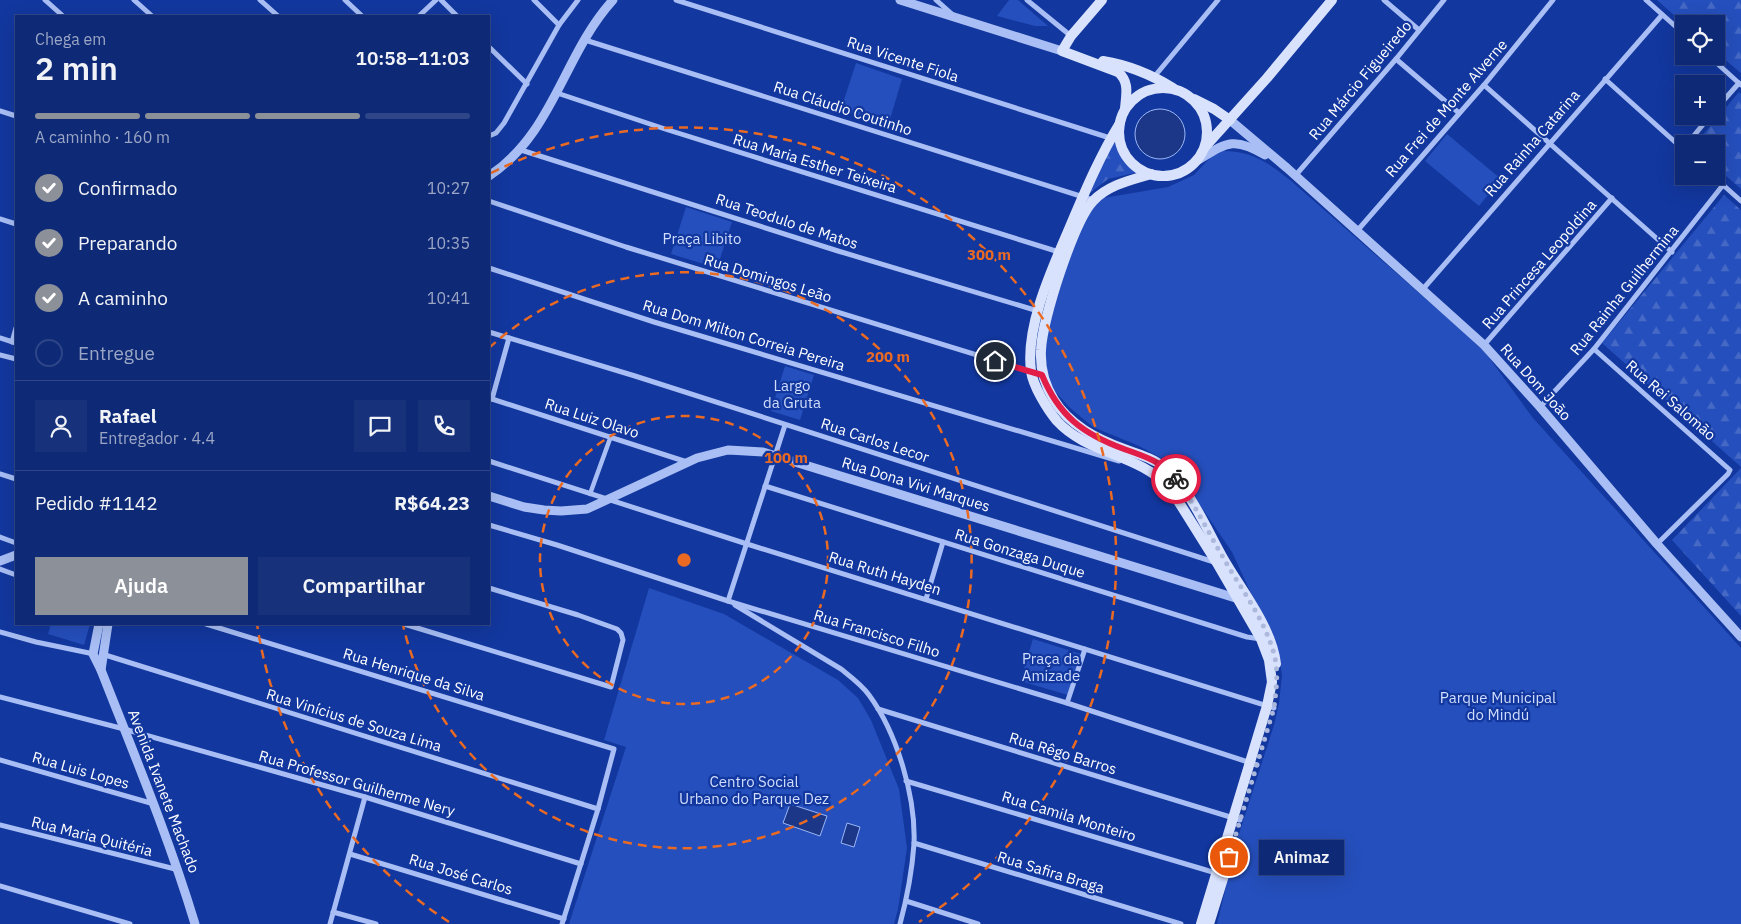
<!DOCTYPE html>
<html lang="pt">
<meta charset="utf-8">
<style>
:root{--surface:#0e2976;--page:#17317b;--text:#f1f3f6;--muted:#9ba6c5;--line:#2e4588;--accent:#8c9099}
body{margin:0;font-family:"IBM Plex Sans",sans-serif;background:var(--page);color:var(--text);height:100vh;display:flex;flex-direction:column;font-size:19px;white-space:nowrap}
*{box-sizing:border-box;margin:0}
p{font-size:16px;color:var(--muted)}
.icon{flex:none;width:28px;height:28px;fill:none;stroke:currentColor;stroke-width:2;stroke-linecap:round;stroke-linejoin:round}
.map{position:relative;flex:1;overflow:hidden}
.details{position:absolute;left:15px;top:15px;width:475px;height:610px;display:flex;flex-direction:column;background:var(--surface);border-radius:0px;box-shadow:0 5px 20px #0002,0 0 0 1px var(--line)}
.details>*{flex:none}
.tools{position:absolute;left:1675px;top:15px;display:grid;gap:10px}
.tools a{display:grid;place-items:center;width:50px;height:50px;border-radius:0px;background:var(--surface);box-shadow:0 5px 20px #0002,0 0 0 1px var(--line);font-size:25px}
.pin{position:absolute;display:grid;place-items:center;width:42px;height:42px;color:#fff;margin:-21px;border:2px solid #fff;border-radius:50%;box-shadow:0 1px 5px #0007}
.courier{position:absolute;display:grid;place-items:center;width:50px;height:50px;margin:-25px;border:4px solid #e11d48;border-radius:50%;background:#fff;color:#222;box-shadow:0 1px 6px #0007}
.bubble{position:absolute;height:35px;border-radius:0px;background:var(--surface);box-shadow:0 5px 20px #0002,0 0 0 1px var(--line);font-size:16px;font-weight:600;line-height:35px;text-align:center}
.head em{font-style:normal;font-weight:600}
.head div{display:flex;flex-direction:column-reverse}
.head{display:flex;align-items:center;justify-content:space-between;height:85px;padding:0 20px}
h1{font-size:32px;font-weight:600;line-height:38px}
.bar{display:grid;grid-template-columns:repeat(4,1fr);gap:8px 5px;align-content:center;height:60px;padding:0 20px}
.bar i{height:6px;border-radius:4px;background:var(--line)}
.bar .current{background:var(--accent)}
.bar p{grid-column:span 4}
.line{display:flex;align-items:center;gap:12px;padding:0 20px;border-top:1px solid var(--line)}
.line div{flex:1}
.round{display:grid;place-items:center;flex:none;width:52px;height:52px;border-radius:0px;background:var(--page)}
ol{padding:0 20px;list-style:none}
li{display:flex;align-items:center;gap:15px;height:55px}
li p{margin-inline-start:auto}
li .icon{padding:5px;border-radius:50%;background:var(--accent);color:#fff;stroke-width:4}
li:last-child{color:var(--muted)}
li i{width:28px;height:28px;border:2px solid var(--line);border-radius:50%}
.primary-button{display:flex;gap:10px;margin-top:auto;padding:10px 20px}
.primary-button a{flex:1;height:58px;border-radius:0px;background:var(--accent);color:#fff;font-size:20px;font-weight:600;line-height:58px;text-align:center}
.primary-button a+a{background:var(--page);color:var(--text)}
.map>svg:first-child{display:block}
</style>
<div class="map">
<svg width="1741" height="924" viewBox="0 0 1741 924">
<defs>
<pattern id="forest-firs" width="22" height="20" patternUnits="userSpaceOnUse" patternTransform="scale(1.25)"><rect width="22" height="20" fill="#254fbc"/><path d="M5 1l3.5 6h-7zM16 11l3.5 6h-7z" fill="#4669c6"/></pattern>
</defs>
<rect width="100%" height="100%" fill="#12379e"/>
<g fill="#254fbc">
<polygon points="1009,0 1018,0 1048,26 1035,26 997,16"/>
<polygon points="856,63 902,79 888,126 841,109"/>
<polygon points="1447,134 1501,179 1479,206 1425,161"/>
<path d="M1222,151C1252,151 1267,162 1290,180L1482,348L1533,418L1741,648V924H1217L1238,837L1274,725L1279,703L1282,675L1278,652L1232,552L1172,464L1139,446L1093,427L1069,407L1051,387L1045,368L1042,347L1070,250L1097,199L1168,187L1194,175L1211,157Z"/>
<polygon points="686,207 732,222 717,268 671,254"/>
<polygon points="785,366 814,375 800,420 771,411"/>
<polygon points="649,588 724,614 838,680 858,698 871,720 899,789 907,848 898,909 894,924 569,924 626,747 604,740"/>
<polygon points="51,624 90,624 84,645 48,634"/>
<polygon points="1033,639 1081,654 1068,695 1020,681"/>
</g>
<g fill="url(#forest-firs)">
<polygon points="1657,0 1741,0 1741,73 1716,52 1716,24 1684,24"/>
<polygon points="1739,92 1741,94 1741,189 1716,167 1716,144 1695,144"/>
<path d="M1115,135C1119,155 1122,159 1139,172L1108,179L1087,195Z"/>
<polygon points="1724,195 1741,210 1741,467 1602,343"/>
<polygon points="1741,468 1741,616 1672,540"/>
</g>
<g fill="#1c3787" stroke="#9ab6f7">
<circle cx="1160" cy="134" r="25"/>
<polygon points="790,804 827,816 820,836 783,823"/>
<polygon points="847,823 860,827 854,847 841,843"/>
</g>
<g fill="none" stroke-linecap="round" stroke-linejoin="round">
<polyline stroke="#a8bef4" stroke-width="4.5" points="590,494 611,436"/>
<g stroke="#a8bef4" stroke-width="5">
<polyline points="45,0 63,16"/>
<polyline points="134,0 152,16"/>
<polyline points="260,0 278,16"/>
<polyline points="345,0 362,16"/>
<polyline points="441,0 457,16"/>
<polyline points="534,0 559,25"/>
<polyline points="676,0 1110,138"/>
<polyline points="936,0 953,15"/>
<polyline points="1027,0 1071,36"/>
<polyline points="1384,0 1419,30"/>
<polyline points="1646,0 1684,34"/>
<polyline points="419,16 436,0"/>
<polyline points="585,40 1093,200"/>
<polyline points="489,47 527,84"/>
<polyline points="1709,56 1741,85"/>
<polyline points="1396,59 1459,113"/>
<polyline points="1154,77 1218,0"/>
<polyline points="1605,79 1684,150"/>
<polyline points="1484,85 1672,252"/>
<polyline points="557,93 665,129 1059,252"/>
<polyline points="1716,109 1739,83"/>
<polyline points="0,111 16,116"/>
<polyline points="489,136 496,133 504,123 559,25 578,0"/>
<polyline points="1687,144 1710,116"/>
<polyline points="521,150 838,251 1038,311"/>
<polyline points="1295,176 1396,59 1444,0"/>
<polyline points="1713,176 1741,201"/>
<polyline points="489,201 626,247 1042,375"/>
<polyline points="0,219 16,224"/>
<polyline points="1357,231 1484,85 1553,0"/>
<polyline points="489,268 654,322 1119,461"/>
<polyline points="1423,289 1662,15"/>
<polyline points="489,332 635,376 1214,562"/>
<polyline points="0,338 16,343"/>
<polyline points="12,342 16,328"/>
<polyline points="1484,345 1612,198"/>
<polyline points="1594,349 1730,470 1728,474 1657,544"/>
<polyline points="0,355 16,359"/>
<polyline points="489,398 687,462"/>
<polyline points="492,399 509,338"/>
<polyline points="1540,407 1594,349 1723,185"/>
<polyline points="489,461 747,544 1274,708"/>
<polyline points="0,474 16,479"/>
<polyline points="765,486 1247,637 1261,639"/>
<polyline points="489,525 557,545 728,601 1067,703 1257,765"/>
<polyline points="0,537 16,543"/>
<polyline points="0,569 16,575"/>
<polyline points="926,599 943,542"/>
<polyline points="728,601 785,425"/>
<path d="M735,605L841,669C851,677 862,685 869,695C897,733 916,797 914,844C912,871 907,898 900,924"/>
<polyline points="206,624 614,749 598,809 562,924"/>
<polyline points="404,624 611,687 623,640 621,633 617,629 578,615 489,588"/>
<polyline points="0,632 36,642 94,654"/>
<polyline points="102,654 598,809"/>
<polyline points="0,697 124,729 365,797 581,864"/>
<polyline points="1067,703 1085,649"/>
<polyline points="878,709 1240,820"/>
<polyline points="0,760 154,804"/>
<polyline points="906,781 1216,873"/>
<polyline points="0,825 179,870"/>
<polyline points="914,843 1181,924"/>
<polyline points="350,854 564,919"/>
<polyline points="0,886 130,924"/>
<polyline points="906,901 978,924"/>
<polyline points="333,912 376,924"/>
<polyline points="330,924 365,797"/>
</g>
<g stroke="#a8bef4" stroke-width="9">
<polyline points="900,0 1062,51"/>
<polyline points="1230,120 1287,168 1484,345 1540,407 1657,544 1741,637"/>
<path d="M1195,162C1225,144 1232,135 1265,155"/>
<path d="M489,176C554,133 563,55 613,0"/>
<polyline points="489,496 524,507 544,510 561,511 587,509 697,458 728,450 763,452 1242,600"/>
<polyline points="0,561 16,555"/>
<path d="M99,624L93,654L101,670C134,754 169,838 195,924"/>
<polyline points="101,670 108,624"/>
</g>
<g stroke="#d9e2fd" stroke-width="10">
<path d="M1102,0L1071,36L1062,51L1118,72C1130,82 1126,95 1125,109"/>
<path d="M1103,61C1128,65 1152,75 1173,88"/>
<circle cx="1163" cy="132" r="44"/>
<polyline points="1194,99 1214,109 1230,120"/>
<path d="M1120,123C1101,154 1086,189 1072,222C1054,265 1025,324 1031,371C1033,386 1047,409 1057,421C1087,454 1139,454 1170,488L1217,563L1261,639L1269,660L1272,682L1267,706L1201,924"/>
<polyline points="1205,147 1267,78 1332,0"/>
<path d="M1151,174C1131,180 1108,185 1093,201C1074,221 1042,320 1041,350C1040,368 1044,384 1054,400C1069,425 1097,439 1124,449C1138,454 1153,458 1165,468C1189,487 1208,532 1224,560C1242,591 1272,628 1276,664"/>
<polyline points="1209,924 1226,869"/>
</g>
</g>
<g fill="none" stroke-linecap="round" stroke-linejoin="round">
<path stroke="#acb9dd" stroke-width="5" stroke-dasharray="0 9" d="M1176,479C1195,504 1208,532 1224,559C1241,589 1265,620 1274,654C1279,672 1276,690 1274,708L1229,857"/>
<path stroke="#e11d48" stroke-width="6" d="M995,361L1042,375C1059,416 1083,434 1124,449C1144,456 1163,462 1176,479"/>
</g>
<g fill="none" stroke="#ea6a24" stroke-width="2.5" stroke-dasharray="9 6">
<circle cx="684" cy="560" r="144"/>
<path d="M489 348A288 288 0 1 1 403 625"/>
<path d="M449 922A432 432 0 0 1 257 624M491 173A432 432 0 0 1 919 922"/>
</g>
<g text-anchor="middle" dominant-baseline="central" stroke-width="4.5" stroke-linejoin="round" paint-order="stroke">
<g font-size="15" fill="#fff" stroke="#12379e">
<text transform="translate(903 59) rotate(18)">Rua Vicente Fiola</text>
<text transform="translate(1360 80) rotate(-50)">Rua Márcio Figueiredo</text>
<text transform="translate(843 108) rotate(18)">Rua Cláudio Coutinho</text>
<text transform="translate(1446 108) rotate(-49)">Rua Frei de Monte Alverne</text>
<text transform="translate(1532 143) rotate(-49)">Rua Rainha Catarina</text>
<text transform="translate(815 163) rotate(17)">Rua Maria Esther Teixeira</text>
<text transform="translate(787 221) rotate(18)">Rua Teodulo de Matos</text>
<text transform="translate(1539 264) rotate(-49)">Rua Princesa Leopoldina</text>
<text transform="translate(768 278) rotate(17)">Rua Domingos Leão</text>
<text transform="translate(1624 290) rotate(-51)">Rua Rainha Guilhermina</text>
<text transform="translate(744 335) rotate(17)">Rua Dom Milton Correia Pereira</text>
<text transform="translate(1536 382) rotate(48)">Rua Dom João</text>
<text transform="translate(1671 400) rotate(41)">Rua Rei Salomão</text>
<text transform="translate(592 418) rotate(18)">Rua Luiz Olavo</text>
<text transform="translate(875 440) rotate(18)">Rua Carlos Lecor</text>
<text transform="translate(916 484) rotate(17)">Rua Dona Vivi Marques</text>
<text transform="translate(1020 553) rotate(17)">Rua Gonzaga Duque</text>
<text transform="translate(885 573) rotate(17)">Rua Ruth Hayden</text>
<text transform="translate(877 633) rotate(17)">Rua Francisco Filho</text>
<text transform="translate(414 674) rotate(17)">Rua Henrique da Silva</text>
<text transform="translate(354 720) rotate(17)">Rua Vinícius de Souza Lima</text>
<text transform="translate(1063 753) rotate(17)">Rua Rêgo Barros</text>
<text transform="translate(81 770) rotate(16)">Rua Luis Lopes</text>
<text transform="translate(357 783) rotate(16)">Rua Professor Guilherme Nery</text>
<text transform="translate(164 791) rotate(69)">Avenida Ivanete Machado</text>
<text transform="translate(1069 816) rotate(17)">Rua Camila Monteiro</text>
<text transform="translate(92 836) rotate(14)">Rua Maria Quitéria</text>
<text transform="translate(1051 872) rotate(17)">Rua Safira Braga</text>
<text transform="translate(461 874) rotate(17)">Rua José Carlos</text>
</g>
<g font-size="15" fill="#d1defe" stroke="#12379e">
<text x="702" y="238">Praça Libito</text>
<text x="792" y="385">Largo<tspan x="792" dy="17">da Gruta</tspan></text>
<text x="1051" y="658">Praça da<tspan x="1051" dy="17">Amizade</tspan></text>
<text x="1498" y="697">Parque Municipal<tspan x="1498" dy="17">do Mindú</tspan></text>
<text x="754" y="781">Centro Social<tspan x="754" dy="17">Urbano do Parque Dez</tspan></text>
</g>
</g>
<circle cx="684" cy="560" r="8" fill="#ea6a24" stroke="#12379e" stroke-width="2.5"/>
<g font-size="15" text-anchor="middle" font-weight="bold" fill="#ea6a24" stroke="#12379e" stroke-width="4.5" stroke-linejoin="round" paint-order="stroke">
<text x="989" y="260">300 m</text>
<text x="888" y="362">200 m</text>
<text x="786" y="463">100 m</text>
</g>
</svg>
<div class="tools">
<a><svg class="icon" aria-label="locate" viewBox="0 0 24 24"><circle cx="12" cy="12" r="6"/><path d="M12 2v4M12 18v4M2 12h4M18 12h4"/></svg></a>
<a>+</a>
<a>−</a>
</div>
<div class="pin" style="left:1229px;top:857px;background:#ea580c"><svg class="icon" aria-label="bag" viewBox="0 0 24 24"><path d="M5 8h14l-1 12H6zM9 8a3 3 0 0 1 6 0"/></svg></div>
<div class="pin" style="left:995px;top:361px;background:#1f2937"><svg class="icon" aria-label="home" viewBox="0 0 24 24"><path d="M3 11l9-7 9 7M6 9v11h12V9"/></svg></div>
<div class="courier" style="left:1176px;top:479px"><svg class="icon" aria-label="bike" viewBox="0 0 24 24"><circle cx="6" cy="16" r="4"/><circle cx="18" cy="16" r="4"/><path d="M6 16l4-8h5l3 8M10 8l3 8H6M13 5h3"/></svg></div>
<div class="bubble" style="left:1259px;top:840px;width:85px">Animaz</div>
<section class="details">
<div class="head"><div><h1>2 min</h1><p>Chega em</p></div><em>10:58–11:03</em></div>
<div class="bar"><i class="current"></i><i class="current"></i><i class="current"></i><i></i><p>A caminho · 160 m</p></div>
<ol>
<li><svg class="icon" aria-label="check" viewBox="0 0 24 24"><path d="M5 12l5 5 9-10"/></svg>Confirmado<p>10:27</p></li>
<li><svg class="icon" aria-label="check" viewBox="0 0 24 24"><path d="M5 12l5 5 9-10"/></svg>Preparando<p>10:35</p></li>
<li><svg class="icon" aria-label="check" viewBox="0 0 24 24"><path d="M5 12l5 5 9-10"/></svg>A caminho<p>10:41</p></li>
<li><i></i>Entregue</li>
</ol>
<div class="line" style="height:90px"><a class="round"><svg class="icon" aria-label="person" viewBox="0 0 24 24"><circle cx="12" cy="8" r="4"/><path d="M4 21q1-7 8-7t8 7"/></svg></a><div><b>Rafael</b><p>Entregador · 4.4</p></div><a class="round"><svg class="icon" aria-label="chat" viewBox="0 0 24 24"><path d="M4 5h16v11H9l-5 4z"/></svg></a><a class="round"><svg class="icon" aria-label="phone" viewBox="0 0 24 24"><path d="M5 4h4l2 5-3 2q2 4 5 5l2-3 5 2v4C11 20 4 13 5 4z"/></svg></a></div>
<div class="line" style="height:65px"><div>Pedido #1142</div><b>R$64.23</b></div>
<div class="primary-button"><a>Ajuda</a><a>Compartilhar</a></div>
</section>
</div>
